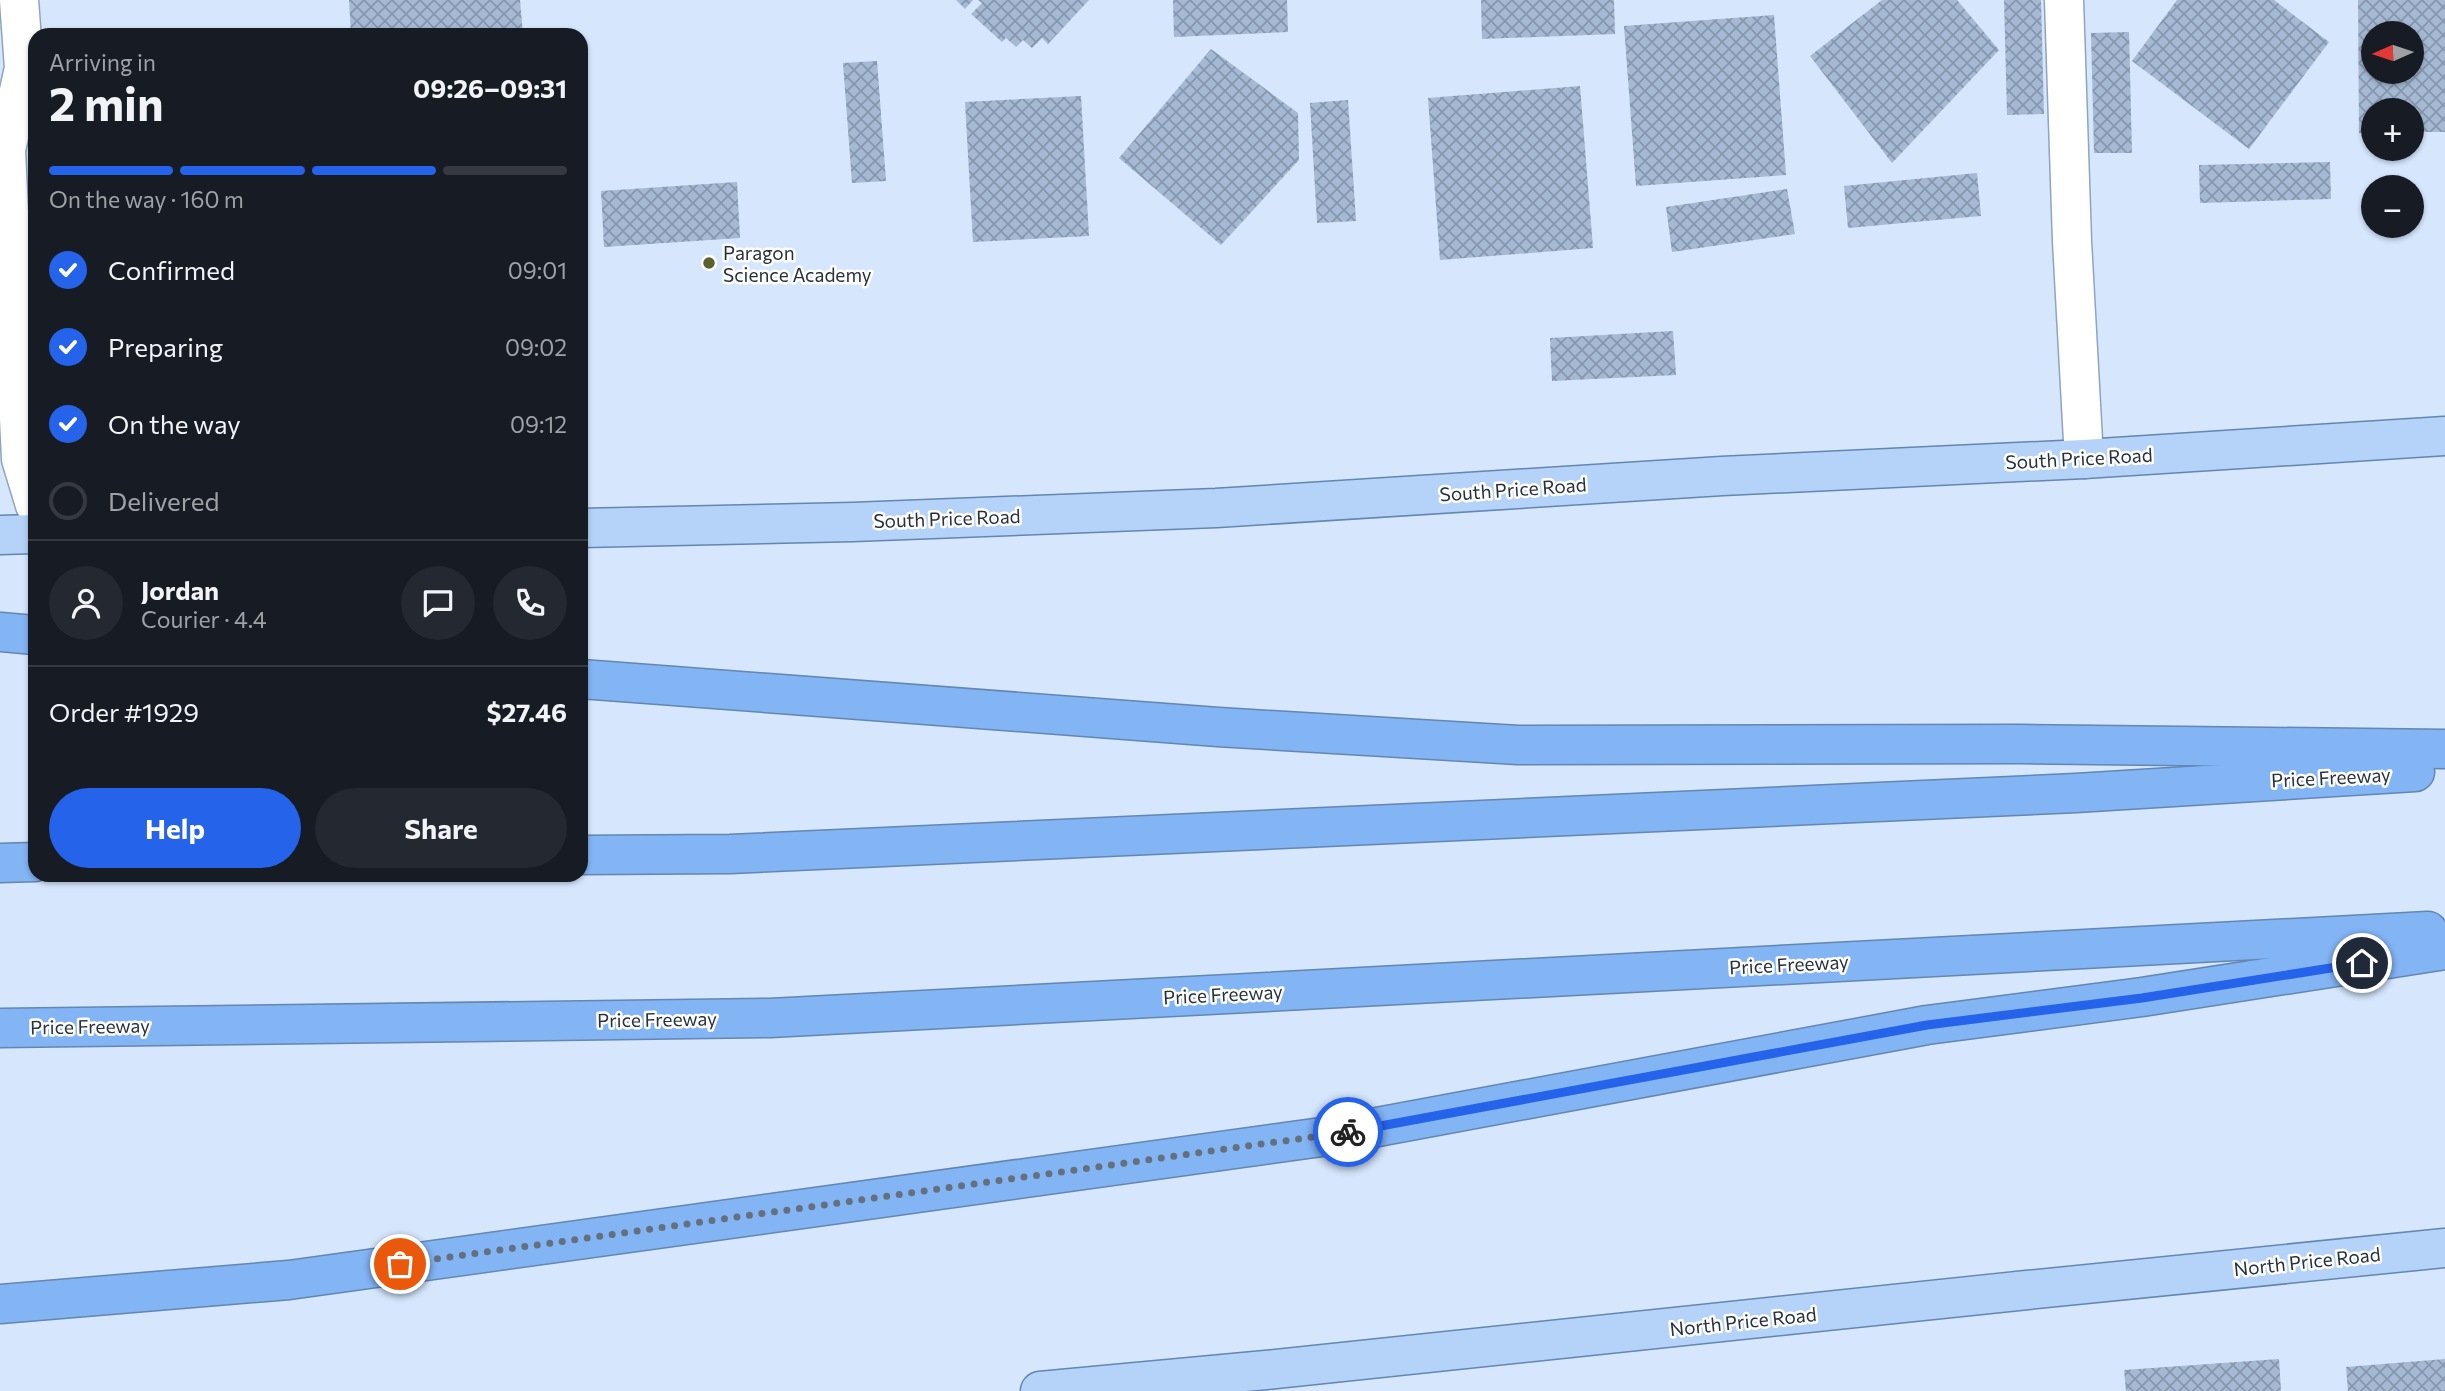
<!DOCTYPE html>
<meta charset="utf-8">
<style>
:root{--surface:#171b24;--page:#242831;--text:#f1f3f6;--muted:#9ea1a6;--line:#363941;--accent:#2563eb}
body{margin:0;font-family:Commissioner,sans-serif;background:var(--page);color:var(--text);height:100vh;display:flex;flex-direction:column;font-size:26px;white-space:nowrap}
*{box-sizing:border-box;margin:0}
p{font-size:23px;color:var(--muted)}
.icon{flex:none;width:38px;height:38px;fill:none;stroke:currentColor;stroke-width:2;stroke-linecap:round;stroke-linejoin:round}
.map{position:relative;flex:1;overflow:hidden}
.details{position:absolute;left:28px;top:28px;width:560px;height:854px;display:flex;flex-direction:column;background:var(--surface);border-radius:21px;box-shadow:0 2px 5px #0004}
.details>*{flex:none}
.needle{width:46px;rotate:267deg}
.buttons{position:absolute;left:2361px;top:21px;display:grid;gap:14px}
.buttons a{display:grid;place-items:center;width:63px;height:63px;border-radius:50%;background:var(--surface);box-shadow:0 2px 5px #0004;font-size:35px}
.pin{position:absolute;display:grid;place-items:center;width:60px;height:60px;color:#fff;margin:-30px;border:4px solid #fff;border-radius:50%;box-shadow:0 2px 7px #0007}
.courier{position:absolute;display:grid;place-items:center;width:70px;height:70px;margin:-35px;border:5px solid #2563eb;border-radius:50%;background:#fff;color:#222;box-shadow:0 2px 9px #0007}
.head em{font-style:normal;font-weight:700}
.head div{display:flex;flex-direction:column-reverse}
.head{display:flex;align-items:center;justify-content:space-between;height:119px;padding:0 21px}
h1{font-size:46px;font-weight:700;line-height:52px}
.bar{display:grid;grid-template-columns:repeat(4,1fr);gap:10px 7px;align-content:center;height:84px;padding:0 21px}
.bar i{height:9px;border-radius:5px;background:var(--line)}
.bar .current{background:var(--accent)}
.bar p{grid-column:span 4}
.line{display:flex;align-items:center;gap:18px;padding:0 21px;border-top:2px solid var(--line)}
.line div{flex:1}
.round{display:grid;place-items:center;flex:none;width:74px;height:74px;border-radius:37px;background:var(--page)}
ol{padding:0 21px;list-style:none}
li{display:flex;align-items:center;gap:21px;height:77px}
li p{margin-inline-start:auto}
li .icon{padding:7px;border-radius:50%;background:var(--accent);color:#fff;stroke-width:4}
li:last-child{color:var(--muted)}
li i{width:38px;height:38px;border:4px solid var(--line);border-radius:50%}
.cta{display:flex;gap:14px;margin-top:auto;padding:14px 21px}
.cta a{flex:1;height:80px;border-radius:42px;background:var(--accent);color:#fff;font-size:28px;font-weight:700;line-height:80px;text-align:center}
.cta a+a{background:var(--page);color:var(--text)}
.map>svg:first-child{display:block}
</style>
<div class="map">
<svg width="2445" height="1391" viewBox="0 0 2445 1391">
<defs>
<pattern id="building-cross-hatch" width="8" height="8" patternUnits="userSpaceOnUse" patternTransform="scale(1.75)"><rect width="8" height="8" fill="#a5b9d4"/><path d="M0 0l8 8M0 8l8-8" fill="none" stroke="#8697ad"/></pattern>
</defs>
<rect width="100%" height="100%" fill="#d5e6fd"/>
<g fill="url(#building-cross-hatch)" fill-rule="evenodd">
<polygon points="349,0 520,0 523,35 351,35"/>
<polygon points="956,0 973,0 965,9"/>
<polygon points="978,0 1089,0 1048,44 1042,38 1032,48 1023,40 1016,47 1006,38 1002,42 971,14 982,3"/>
<polygon points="1173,0 1287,0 1288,32 1174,37"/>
<polygon points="1481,0 1614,0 1615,34 1482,39"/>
<polygon points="1882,0 1957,0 1999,50 1892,163 1810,56"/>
<polygon points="2004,0 2041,0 2044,114 2007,115"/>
<polygon points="2177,0 2274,0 2329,42 2249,149 2132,61"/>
<path d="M2358,0H2445V132H2412V110H2373V133H2359ZM2373,33H2412V72H2373Z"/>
<polygon points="1774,15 1786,175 1636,186 1624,26"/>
<polygon points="2129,32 2132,153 2094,153 2091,33"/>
<polygon points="1211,49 1298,113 1299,160 1221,245 1119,158"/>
<polygon points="877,61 886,181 852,183 843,63"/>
<polygon points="1580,86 1593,248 1440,260 1428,98"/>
<polygon points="1081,96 1089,236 973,242 965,102"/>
<polygon points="1348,100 1356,221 1317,223 1310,103"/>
<polygon points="2330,162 2331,199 2200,203 2199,165"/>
<polygon points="1977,173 1981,216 1848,228 1844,186"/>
<polygon points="737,182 740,238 604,247 601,191"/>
<polygon points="1787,189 1795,234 1672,252 1666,207"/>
<polygon points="1673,331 1676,375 1552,381 1550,338"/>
<polygon points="2279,1359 2281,1391 2126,1391 2124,1370"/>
<polygon points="2445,1359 2445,1391 2348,1391 2346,1367"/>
</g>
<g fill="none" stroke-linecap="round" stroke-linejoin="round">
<defs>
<g id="minor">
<polyline points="19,0 24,68 6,150 21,459 35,505"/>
<polyline points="2064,0 2072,241 2084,459"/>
</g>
<g id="major">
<polyline points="581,528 853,522 1216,508 1722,476 2084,459 2445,436"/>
<polyline points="0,535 35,534"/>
<polyline points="1040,1391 1266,1370 2027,1290 2445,1248"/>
</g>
<g id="highway">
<polyline points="0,632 35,635"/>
<polyline points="581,679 1218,727 1518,745 2021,744 2445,749"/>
<polyline points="581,855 730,854 2076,793 2415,772"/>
<polyline points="0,863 35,862"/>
<polyline points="0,1028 770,1018 2428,931"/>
<polyline points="0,1304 289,1280 1329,1136 1927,1025 2142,997 2445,950"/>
</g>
</defs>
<use href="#minor" stroke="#91a4bf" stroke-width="41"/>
<use href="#major" stroke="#6386b3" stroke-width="41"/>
<use href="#highway" stroke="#6386b3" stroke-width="41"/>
<use href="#minor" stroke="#fff" stroke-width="38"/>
<use href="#major" stroke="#b5d2f8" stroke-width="38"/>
<use href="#highway" stroke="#83b4f4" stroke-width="38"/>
</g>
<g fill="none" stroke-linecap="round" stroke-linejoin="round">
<polyline stroke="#65707f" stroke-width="7" stroke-dasharray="0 12.6" points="400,1264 1348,1132"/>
<polyline stroke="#2563eb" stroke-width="9" points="1348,1132 1927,1025 2142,998 2362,963"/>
</g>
<circle fill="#5b602e" stroke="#fff" stroke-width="2.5" cx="709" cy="263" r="7"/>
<g text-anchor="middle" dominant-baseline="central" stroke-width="5" stroke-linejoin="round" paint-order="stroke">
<g font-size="19" fill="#28303b" stroke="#fff" text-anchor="start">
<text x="723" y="252">Paragon<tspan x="723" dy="22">Science Academy</tspan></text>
</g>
<g font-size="19" fill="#28303b" stroke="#fff">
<text transform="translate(2079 458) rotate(-3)">South Price Road</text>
<text transform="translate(1513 489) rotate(-4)">South Price Road</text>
<text transform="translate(947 518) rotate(-2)">South Price Road</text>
<text transform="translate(2331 777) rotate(-3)">Price Freeway</text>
<text transform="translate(1789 964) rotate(-3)">Price Freeway</text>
<text transform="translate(1223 994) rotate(-3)">Price Freeway</text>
<text transform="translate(657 1019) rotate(-1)">Price Freeway</text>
<text transform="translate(90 1026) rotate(-1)">Price Freeway</text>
<text transform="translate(2307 1261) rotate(-6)">North Price Road</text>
<text transform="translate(1743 1321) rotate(-6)">North Price Road</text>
</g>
</g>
</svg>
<div class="buttons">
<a><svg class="needle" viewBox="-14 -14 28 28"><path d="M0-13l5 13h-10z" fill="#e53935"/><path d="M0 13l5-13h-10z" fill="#9ea1a6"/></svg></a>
<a>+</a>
<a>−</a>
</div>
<div class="pin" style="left:400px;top:1264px;background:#ea580c"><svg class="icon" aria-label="bag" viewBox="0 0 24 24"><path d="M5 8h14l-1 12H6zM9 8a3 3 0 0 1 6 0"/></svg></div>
<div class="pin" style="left:2362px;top:963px;background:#1f2937"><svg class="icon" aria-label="home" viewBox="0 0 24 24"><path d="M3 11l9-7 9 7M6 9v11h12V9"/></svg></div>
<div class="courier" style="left:1348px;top:1132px"><svg class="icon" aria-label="bike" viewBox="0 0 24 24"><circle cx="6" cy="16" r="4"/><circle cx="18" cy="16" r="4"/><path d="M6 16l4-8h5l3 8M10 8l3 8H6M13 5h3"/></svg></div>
<section class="details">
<div class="head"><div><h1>2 min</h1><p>Arriving in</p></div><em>09:26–09:31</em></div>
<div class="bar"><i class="current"></i><i class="current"></i><i class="current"></i><i></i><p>On the way · 160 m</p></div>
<ol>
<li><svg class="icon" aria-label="check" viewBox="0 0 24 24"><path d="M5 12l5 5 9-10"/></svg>Confirmed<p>09:01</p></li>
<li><svg class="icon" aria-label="check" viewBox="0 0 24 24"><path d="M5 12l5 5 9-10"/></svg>Preparing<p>09:02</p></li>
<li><svg class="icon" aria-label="check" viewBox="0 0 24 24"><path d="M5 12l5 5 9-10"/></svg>On the way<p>09:12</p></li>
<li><i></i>Delivered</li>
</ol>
<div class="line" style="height:126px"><a class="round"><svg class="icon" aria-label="person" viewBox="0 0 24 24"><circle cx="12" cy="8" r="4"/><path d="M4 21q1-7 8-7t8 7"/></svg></a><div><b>Jordan</b><p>Courier · 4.4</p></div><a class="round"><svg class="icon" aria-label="chat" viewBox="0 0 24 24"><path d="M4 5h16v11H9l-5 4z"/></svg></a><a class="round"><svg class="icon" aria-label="phone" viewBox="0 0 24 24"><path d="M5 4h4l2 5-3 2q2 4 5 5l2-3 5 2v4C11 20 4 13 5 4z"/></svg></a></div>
<div class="line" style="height:91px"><div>Order #1929</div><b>$27.46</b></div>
<div class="cta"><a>Help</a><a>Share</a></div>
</section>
</div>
